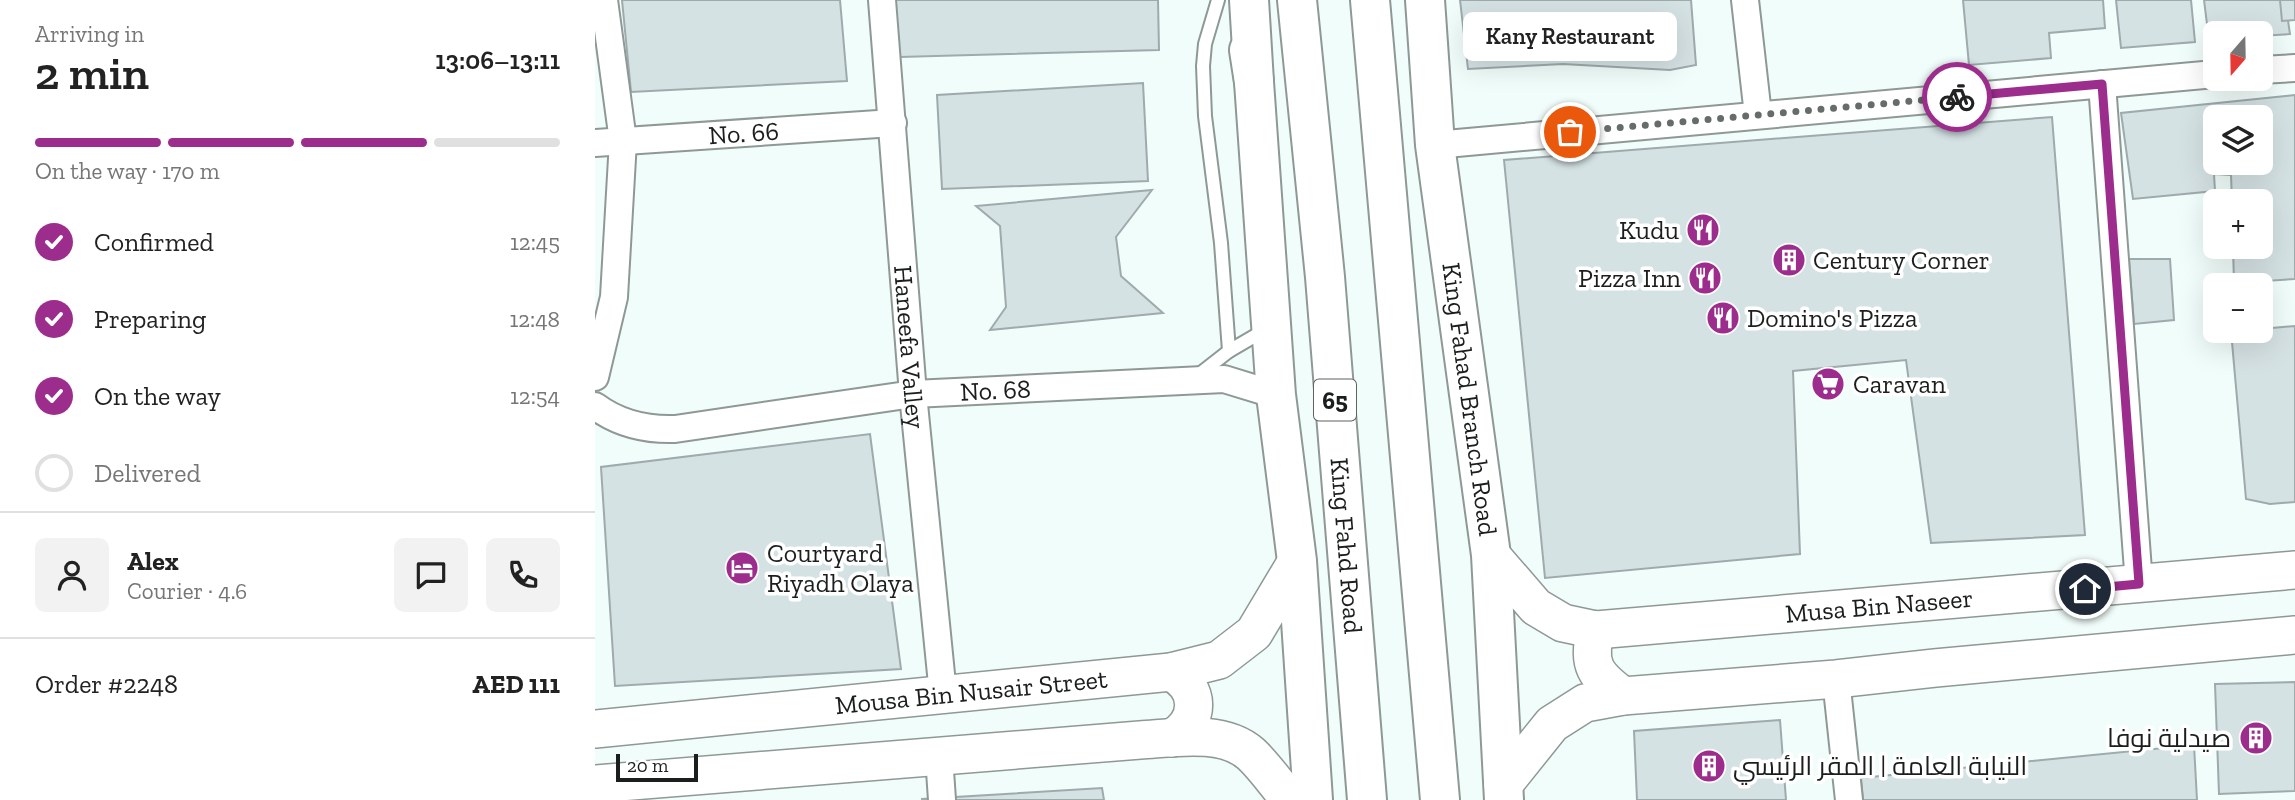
<!DOCTYPE html>
<meta charset="utf-8">
<style>
:root{--surface:#fff;--page:#f2f2f2;--text:#222;--muted:#767676;--line:#e0e0e0;--accent:#9c2d8c}
body{margin:0;font-family:"Zilla Slab",Cairo,serif;background:var(--page);color:var(--text);height:100vh;display:flex;flex-direction:column;font-size:26px;white-space:nowrap}
*{box-sizing:border-box;margin:0}
p{font-size:23px;color:var(--muted)}
.icon{flex:none;width:38px;height:38px;fill:none;stroke:currentColor;stroke-width:2;stroke-linecap:round;stroke-linejoin:round}
.map{position:relative;flex:1;overflow:hidden}
.panel{display:flex;flex-direction:column;background:var(--surface);width:595px}
.panel>*{flex:none}
.needle{width:46px;rotate:200deg}
.buttons{position:absolute;left:1608px;top:21px;display:grid;gap:14px}
.buttons a{display:grid;place-items:center;width:70px;height:70px;border-radius:10px;background:var(--surface);box-shadow:0 7px 28px #0002;font-size:35px}
.scale{position:absolute;left:21px;bottom:18px;width:82px;box-sizing:border-box;padding-left:7px;border:4px solid #1a1e1d;border-top:0;font-size:19px;line-height:24px;white-space:nowrap;color:#1a1e1d;-webkit-text-stroke:5px #fff;paint-order:stroke}
.pin{position:absolute;display:grid;place-items:center;width:60px;height:60px;color:#fff;margin:-30px;border:4px solid #fff;border-radius:50%;box-shadow:0 2px 7px #0007}
.courier{position:absolute;display:grid;place-items:center;width:70px;height:70px;margin:-35px;border:5px solid #9c2d8c;border-radius:50%;background:#fff;color:#222;box-shadow:0 2px 9px #0007}
.bubble{position:absolute;height:49px;border-radius:10px;background:var(--surface);box-shadow:0 7px 28px #0002;font-size:23px;font-weight:600;line-height:49px;text-align:center}
.overview em{font-style:normal;font-weight:600}
.overview div{display:flex;flex-direction:column-reverse}
.overview{display:flex;align-items:center;justify-content:space-between;height:119px;padding:0 35px}
h1{font-size:46px;font-weight:600;line-height:52px}
.bar{display:grid;grid-template-columns:repeat(4,1fr);gap:10px 7px;align-content:center;height:84px;padding:0 35px}
.bar i{height:9px;border-radius:5px;background:var(--line)}
.bar .on{background:var(--accent)}
.bar p{grid-column:span 4}
.line{display:flex;align-items:center;gap:18px;padding:0 35px;border-top:2px solid var(--line)}
.line div{flex:1}
.round{display:grid;place-items:center;flex:none;width:74px;height:74px;border-radius:10px;background:var(--page)}
ol{padding:0 35px;list-style:none}
li{display:flex;align-items:center;gap:21px;height:77px}
li p{margin-inline-start:auto}
li .icon{padding:7px;border-radius:50%;background:var(--accent);color:#fff;stroke-width:4}
li:last-child{color:var(--muted)}
li i{width:38px;height:38px;border:4px solid var(--line);border-radius:50%}
main{display:flex;flex:1;min-height:0}
.map>svg:first-child{display:block}
</style>
<main>
<section class="panel">
<div class="overview"><div><h1>2 min</h1><p>Arriving in</p></div><em>13:06–13:11</em></div>
<div class="bar"><i class="on"></i><i class="on"></i><i class="on"></i><i></i><p>On the way · 170 m</p></div>
<ol>
<li><svg class="icon" aria-label="check" viewBox="0 0 24 24"><path d="M5 12l5 5 9-10"/></svg>Confirmed<p>12:45</p></li>
<li><svg class="icon" aria-label="check" viewBox="0 0 24 24"><path d="M5 12l5 5 9-10"/></svg>Preparing<p>12:48</p></li>
<li><svg class="icon" aria-label="check" viewBox="0 0 24 24"><path d="M5 12l5 5 9-10"/></svg>On the way<p>12:54</p></li>
<li><i></i>Delivered</li>
</ol>
<div class="line" style="height:126px"><a class="round"><svg class="icon" aria-label="person" viewBox="0 0 24 24"><circle cx="12" cy="8" r="4"/><path d="M4 21q1-7 8-7t8 7"/></svg></a><div><b>Alex</b><p>Courier · 4.6</p></div><a class="round"><svg class="icon" aria-label="chat" viewBox="0 0 24 24"><path d="M4 5h16v11H9l-5 4z"/></svg></a><a class="round"><svg class="icon" aria-label="phone" viewBox="0 0 24 24"><path d="M5 4h4l2 5-3 2q2 4 5 5l2-3 5 2v4C11 20 4 13 5 4z"/></svg></a></div>
<div class="line" style="height:91px"><div>Order #2248</div><b>AED 111</b></div>
</section>
<div class="map">
<svg width="1700" height="800" viewBox="0 0 1700 800">
<rect width="100%" height="100%" fill="#f1fdfa"/>
<g fill="#d5e2e4" stroke="#9eaaac" stroke-width="2" fill-rule="evenodd">
<polygon points="27,0 245,0 252,81 36,92"/>
<polygon points="299,0 563,0 564,50 305,57"/>
<polygon points="865,0 1096,0 1101,65 1075,70 968,64 873,69"/>
<polygon points="1368,0 1508,0 1510,28 1454,33 1456,58 1374,65"/>
<polygon points="1521,0 1596,0 1600,42 1526,48"/>
<polygon points="1609,0 1690,0 1695,34 1666,36 1666,33 1620,33 1620,40 1614,40"/>
<polygon points="1685,0 1700,0 1700,20 1687,21"/>
<polygon points="548,83 553,181 347,189 342,95"/>
<path d="M1700,95V279L1639,283L1638,247H1666V201H1637L1636,175L1619,174L1620,191L1538,199L1526,113ZM1620,117H1666V163H1620Z"/>
<polygon points="1457,117 1490,535 1336,543 1311,360 1198,371 1205,554 950,578 909,160"/>
<polygon points="557,190 521,237 526,276 568,313 395,330 411,307 405,226 381,206"/>
<polygon points="1534,259 1575,259 1579,320 1539,324"/>
<polygon points="1700,326 1700,502 1675,504 1651,499 1636,331 1666,331 1666,329"/>
<polygon points="275,434 306,669 20,686 6,467"/>
<polygon points="1700,682 1700,791 1624,794 1620,684"/>
<polygon points="1185,720 1191,800 1042,800 1039,731"/>
<polygon points="1599,745 1602,800 1268,800 1266,778"/>
<polygon points="507,788 509,800 327,800 327,799"/>
</g>
<g fill="none" stroke-linecap="round" stroke-linejoin="round">
<defs>
<g id="lane">
<polyline points="634,351 670,330"/>
<polyline points="602,376 634,351 626,243 610,116 608,66 610,44 623,0"/>
</g>
<g id="street">
<path id="s1" d="M287,0L318,394L348,694"/>
<polyline points="1150,0 1163,115"/>
<polyline points="1666,70 1700,68"/>
<polyline points="1507,84 1544,584"/>
<path id="s2" d="M0,143L298,123"/>
<polyline points="840,145 1620,74"/>
<polyline points="0,377 19,297 28,141 9,0"/>
<path id="s3" d="M0,406C24,424 50,430 80,429L318,394L629,379L681,395"/>
<polyline points="1241,679 1254,800"/>
<polyline points="344,756 347,800"/>
</g>
<g id="secondary">
<path id="s4" d="M896,555L941,607L968,623L1001,630L1700,570"/>
<path d="M1001,630C991,665 1001,676 1028,696"/>
<path d="M576,672C606,688 606,721 577,738"/>
<path id="s5" d="M0,729L576,672L624,660L659,633L702,561"/>
<path d="M0,784L545,740C579,738 628,729 656,754C670,767 682,785 695,800"/>
<polyline points="908,785 957,724 990,703 1028,696 1241,679 1340,668 1700,635"/>
</g>
<g id="primary">
<path id="s6" d="M830,0L840,145L896,555L909,800"/>
<polyline points="654,50 659,82 681,395 702,561 718,800"/>
</g>
<g id="highway">
<polyline points="654,0 659,82"/>
<path id="s7" d="M702,0L730,277L772,800"/>
<polyline points="775,0 845,800"/>
</g>
</defs>
<use href="#lane" stroke="#8e9996" stroke-width="16"/>
<use href="#street" stroke="#8e9996" stroke-width="30"/>
<use href="#secondary" stroke="#8e9996" stroke-width="40"/>
<use href="#primary" stroke="#8e9996" stroke-width="42"/>
<use href="#highway" stroke="#8e9996" stroke-width="42"/>
<use href="#lane" stroke="#fff" stroke-width="12"/>
<use href="#street" stroke="#fff" stroke-width="26"/>
<use href="#secondary" stroke="#fff" stroke-width="37"/>
<use href="#primary" stroke="#fff" stroke-width="38"/>
<use href="#highway" stroke="#fff" stroke-width="38"/>
</g>
<g fill="none" stroke-linecap="round" stroke-linejoin="round">
<polyline stroke="#656c6a" stroke-width="7" stroke-dasharray="0 12.6" points="975,132 1362,97"/>
<polyline stroke="#9c2d8c" stroke-width="9" points="1362,97 1507,84 1544,584 1490,589"/>
</g>
<defs>
<symbol id="restaurant-disc" viewBox="-11 -11 22 22"><circle r="9.5" fill="#9c2d8c" stroke="#fff"/><path d="M-5-6h1v4h1v-4h1v4h1v-4h1v5L-1.5 .5V6h-2V.5L-5-1ZM5-6V6H3V1.5H1.5Q1.5-4 5-6Z" fill="#fff"/></symbol>
<symbol id="building-disc" viewBox="-11 -11 22 22"><circle r="9.5" fill="#9c2d8c" stroke="#fff"/><path d="M-4-6H4V6H1V3H-1V6H-4ZM-2.5-4.3h1.7v1.8h-1.7ZM.8-4.3h1.7v1.8H.8ZM-2.5-1h1.7V.8h-1.7ZM.8-1h1.7V.8H.8Z" fill="#fff"/></symbol>
<symbol id="supermarket-disc" viewBox="-11 -11 22 22"><circle r="9.5" fill="#9c2d8c" stroke="#fff"/><path d="M-6-5.5h2.5l.6 2H6L4.5 2H-2.5L-4.4-4H-6ZM-1.5 3.2a1.3 1.3 0 1 0 .1 0ZM3 3.2a1.3 1.3 0 1 0 .1 0Z" fill="#fff"/></symbol>
<symbol id="hotel-disc" viewBox="-11 -11 22 22"><circle r="9.5" fill="#9c2d8c" stroke="#fff"/><path d="M-6-4.5h1.5V1H6V5H4.5V3h-9V5H-6ZM-4 0a1.8 1.8 0 1 1 3.6 0ZM.5 0V-2.5h3Q6-2.5 6 0Z" fill="#fff"/></symbol>
</defs>
<g fill-rule="evenodd">
<use href="#restaurant-disc" x="1089" y="211" width="38" height="38"/>
<use href="#building-disc" x="1175" y="241" width="38" height="38"/>
<use href="#restaurant-disc" x="1091" y="259" width="38" height="38"/>
<use href="#restaurant-disc" x="1109" y="299" width="38" height="38"/>
<use href="#supermarket-disc" x="1214" y="365" width="38" height="38"/>
<use href="#hotel-disc" x="128" y="549" width="38" height="38"/>
<use href="#building-disc" x="1642" y="719" width="38" height="38"/>
<use href="#building-disc" x="1095" y="747" width="38" height="38"/>
</g>
<g text-anchor="middle" dominant-baseline="central" stroke-width="7" stroke-linejoin="round" paint-order="stroke">
<rect fill="#fff" stroke="#5f6261" stroke-width="2" x="719" y="379.5" width="42" height="41" rx="5"/>
<g font-size="24" font-weight="bold" fill="#1a1e1d">
<text x="740" y="400">65</text>
</g>
<g font-size="26" fill="#1a1e1d" stroke="#fff">
<text stroke="none"><textPath href="#s2" startOffset="149">No. 66</textPath></text>
<text stroke="none"><textPath href="#s1" startOffset="348">Haneefa Valley</textPath></text>
<text stroke="none"><textPath href="#s3" startOffset="408">No. 68</textPath></text>
<text stroke="none"><textPath href="#s6" startOffset="402">King Fahad Branch Road</textPath></text>
<text stroke="none"><textPath href="#s7" startOffset="548">King Fahd Road</textPath></text>
<text stroke="none"><textPath href="#s4" startOffset="418">Musa Bin Naseer</textPath></text>
<text stroke="none"><textPath href="#s5" startOffset="378">Mousa Bin Nusair Street</textPath></text>
</g>
<g font-size="26" fill="#1a1e1d" stroke="#fff" text-anchor="start">
<text x="1084" y="230" text-anchor="end">Kudu</text>
<text x="1218" y="260">Century Corner</text>
<text x="1086" y="278" text-anchor="end">Pizza Inn</text>
<text x="1152" y="318">Domino's Pizza</text>
<text x="1258" y="384">Caravan</text>
<text x="172" y="553">Courtyard<tspan x="172" dy="30">Riyadh Olaya</tspan></text>
<text x="1636" y="738" text-anchor="end">صيدلية نوفا</text>
<text x="1138" y="766">النيابة العامة | المقر الرئيسي</text>
</g>
</g>
</svg>
<div class="buttons">
<a><svg class="needle" viewBox="-14 -14 28 28"><path d="M0-13l5 13h-10z" fill="#e53935"/><path d="M0 13l5-13h-10z" fill="#767676"/></svg></a>
<a><svg class="icon" aria-label="layers" viewBox="0 0 24 24"><path d="M12 4l9 5-9 5-9-5zM3 14l9 5 9-5"/></svg></a>
<a>+</a>
<a>−</a>
</div>
<div class="scale">20 m</div>
<div class="pin" style="left:975px;top:132px;background:#ea580c"><svg class="icon" aria-label="bag" viewBox="0 0 24 24"><path d="M5 8h14l-1 12H6zM9 8a3 3 0 0 1 6 0"/></svg></div>
<div class="pin" style="left:1490px;top:589px;background:#1f2937"><svg class="icon" aria-label="home" viewBox="0 0 24 24"><path d="M3 11l9-7 9 7M6 9v11h12V9"/></svg></div>
<div class="courier" style="left:1362px;top:97px"><svg class="icon" aria-label="bike" viewBox="0 0 24 24"><circle cx="6" cy="16" r="4"/><circle cx="18" cy="16" r="4"/><path d="M6 16l4-8h5l3 8M10 8l3 8H6M13 5h3"/></svg></div>
<div class="bubble" style="left:868px;top:12px;width:214px">Kany Restaurant</div>
</div>
</main>
